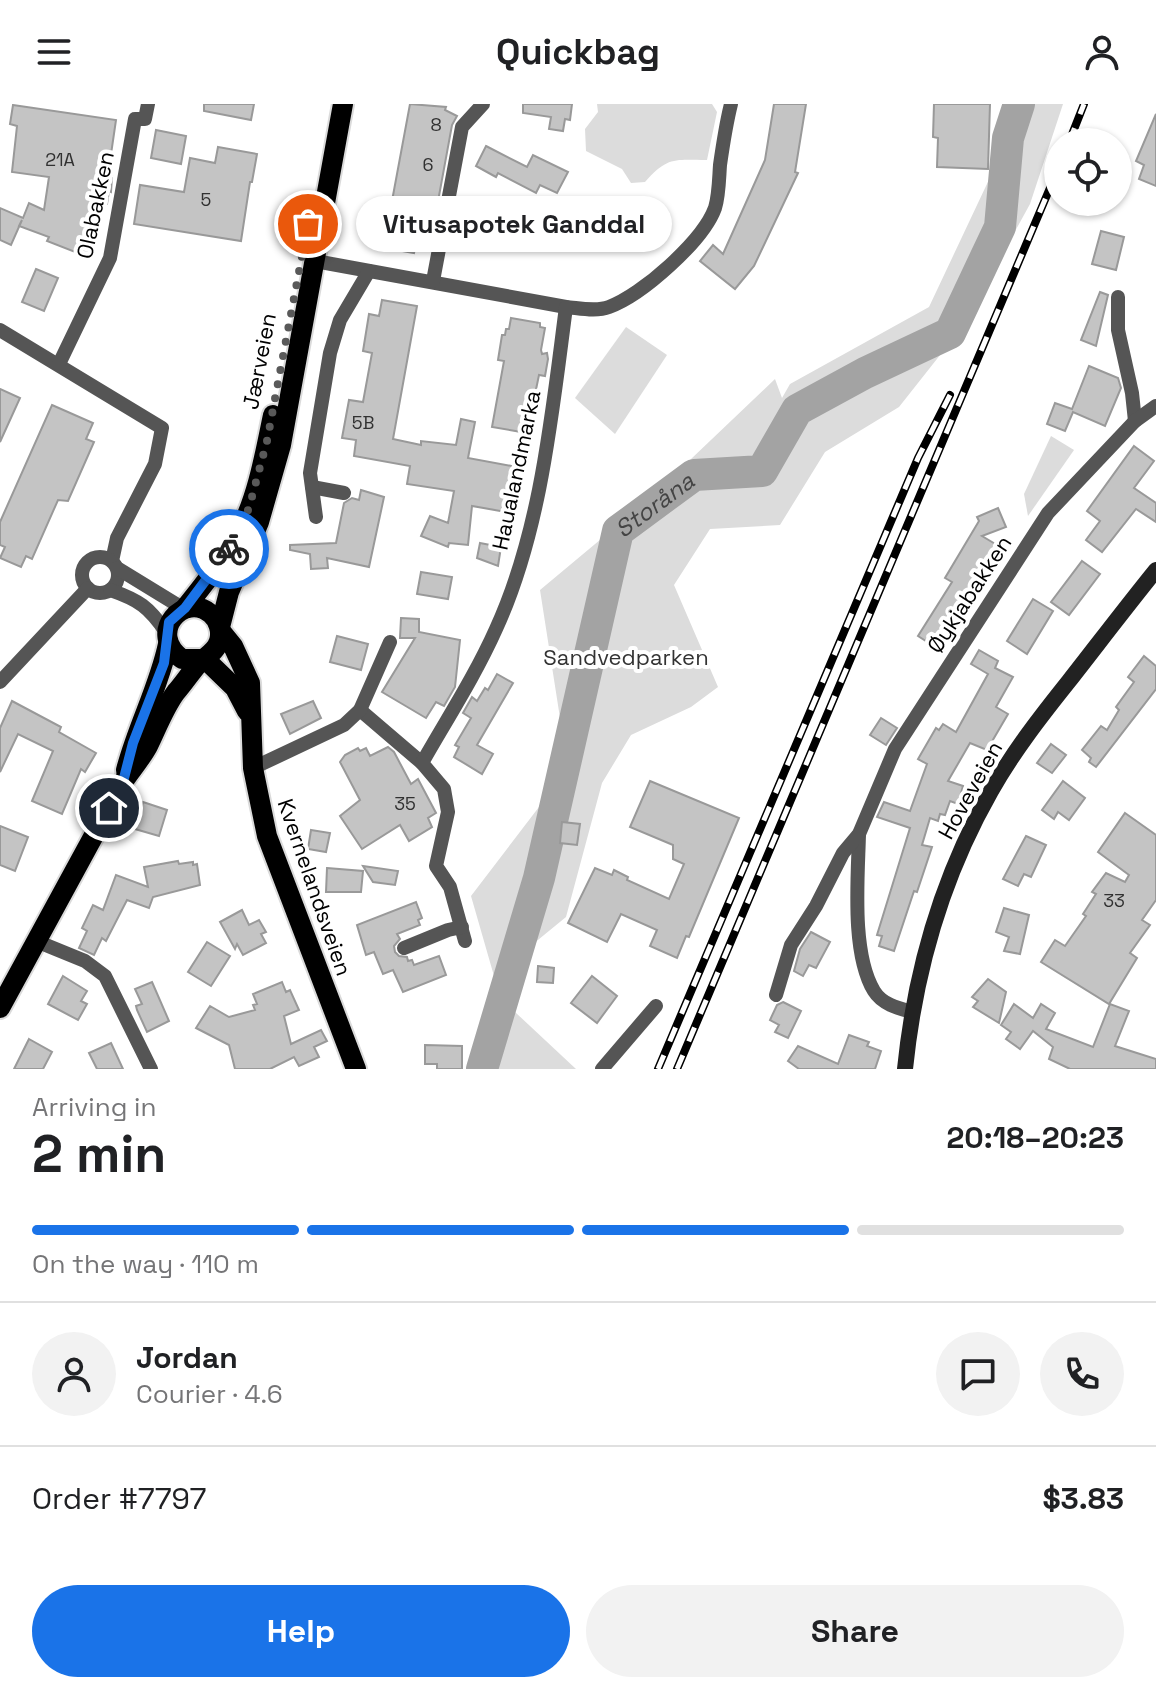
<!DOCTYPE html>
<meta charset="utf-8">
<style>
:root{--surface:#fff;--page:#f2f2f2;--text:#202124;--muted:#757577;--line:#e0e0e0;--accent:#1a73e8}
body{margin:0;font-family:"Space Grotesk",sans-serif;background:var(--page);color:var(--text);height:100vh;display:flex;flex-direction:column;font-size:30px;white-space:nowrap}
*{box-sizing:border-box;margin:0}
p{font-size:26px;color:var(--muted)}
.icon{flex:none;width:44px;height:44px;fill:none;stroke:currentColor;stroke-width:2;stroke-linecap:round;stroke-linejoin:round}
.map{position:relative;height:965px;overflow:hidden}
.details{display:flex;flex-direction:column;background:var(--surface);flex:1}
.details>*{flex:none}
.fabs{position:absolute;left:1044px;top:24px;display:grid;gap:16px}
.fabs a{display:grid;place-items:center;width:88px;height:88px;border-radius:50%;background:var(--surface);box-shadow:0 2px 6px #0004;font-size:40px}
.pin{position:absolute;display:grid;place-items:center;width:68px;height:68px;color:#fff;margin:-34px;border:4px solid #fff;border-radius:50%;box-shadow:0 2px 8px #0007}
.courier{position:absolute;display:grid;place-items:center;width:80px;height:80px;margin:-40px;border:6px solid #1a73e8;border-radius:50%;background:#fff;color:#222;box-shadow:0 2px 10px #0007}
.bubble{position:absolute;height:56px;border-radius:28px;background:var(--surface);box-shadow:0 2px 6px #0004;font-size:26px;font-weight:800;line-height:56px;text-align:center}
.headline em{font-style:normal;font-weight:800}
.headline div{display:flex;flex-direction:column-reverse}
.headline{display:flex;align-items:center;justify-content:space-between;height:136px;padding:0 32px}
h1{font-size:52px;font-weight:800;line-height:60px}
.bar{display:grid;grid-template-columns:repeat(4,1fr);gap:12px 8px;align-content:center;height:96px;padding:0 32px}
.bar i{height:10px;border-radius:6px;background:var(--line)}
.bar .current{background:var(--accent)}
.bar p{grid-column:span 4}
.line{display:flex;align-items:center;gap:20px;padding:0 32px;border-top:2px solid var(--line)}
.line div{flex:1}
.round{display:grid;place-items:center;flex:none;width:84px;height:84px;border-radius:42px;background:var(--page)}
.primary-button{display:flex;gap:16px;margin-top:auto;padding:16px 32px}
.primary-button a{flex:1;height:92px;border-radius:48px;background:var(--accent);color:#fff;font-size:32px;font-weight:800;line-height:92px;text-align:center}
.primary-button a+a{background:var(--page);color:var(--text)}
header{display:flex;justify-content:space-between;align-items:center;height:104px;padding:0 32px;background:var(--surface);font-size:36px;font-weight:800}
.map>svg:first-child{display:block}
</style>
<header><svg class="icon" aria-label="menu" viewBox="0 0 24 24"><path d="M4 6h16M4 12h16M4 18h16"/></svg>Quickbag<svg class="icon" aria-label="person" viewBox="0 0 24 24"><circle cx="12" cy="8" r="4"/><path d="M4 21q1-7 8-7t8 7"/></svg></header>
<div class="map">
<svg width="1156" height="965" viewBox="0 0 1156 965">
<rect width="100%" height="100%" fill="#fff"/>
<g fill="#dcdcdc">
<path d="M597,0H712L717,8L707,56C675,56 668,52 645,78L631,79L622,65L586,47L585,25L598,8Z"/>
<polygon points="1004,0 1063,0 1030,100 963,222 899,303 825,348 780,421 710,425 674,481 718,583 691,603 631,631 602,679 566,813 494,872 471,792 568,665 540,486 649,395 775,275 782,294 790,280 929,203 994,65"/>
<polygon points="626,223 667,251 615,330 575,294"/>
<polygon points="1051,332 1074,346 1028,412 1024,390"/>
<polygon points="515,908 576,965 489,965"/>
</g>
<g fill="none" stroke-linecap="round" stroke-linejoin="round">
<path stroke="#a3a3a3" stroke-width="32" id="s1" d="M482,965L539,774L618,427L694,371L762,367L797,306L865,269L950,229L1000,123L1008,34L1019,0"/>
</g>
<g fill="#c4c4c4" stroke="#999" stroke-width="2">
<polygon points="204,0 254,0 251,16 204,7"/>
<polygon points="410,0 446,3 445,6 457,12 452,21 432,130 419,127 414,149 396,146 396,142 384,140"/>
<polygon points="523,0 572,0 570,16 565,15 563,27 549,25 551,13 523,9"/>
<polygon points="774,0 806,0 795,68 798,69 754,162 735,185 700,157 713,141 723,150 765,56"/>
<polygon points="934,0 990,0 988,65 937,63 938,34 933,33"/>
<polygon points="13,1 116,16 110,57 113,58 111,88 109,87 107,100 94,100 85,124 91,126 86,137 93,140 88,153 47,137 49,133 19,122 22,116 11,141 0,136 0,104 23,114 29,99 44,106 49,73 12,68 17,22 10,20"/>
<polygon points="1156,10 1156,82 1139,75 1144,61 1136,57"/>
<polygon points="156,26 186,32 181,60 151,54"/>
<polygon points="486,42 527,63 533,51 568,68 557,89 540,81 536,89 498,69 496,73 476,62"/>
<polygon points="218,43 257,50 252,78 250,78 241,137 134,120 140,81 184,88 190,54 215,59"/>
<polygon points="1101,127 1124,133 1116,166 1092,160"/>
<polygon points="36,165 58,174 44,207 22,198"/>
<polygon points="1100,188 1108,191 1096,242 1081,236"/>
<polygon points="382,196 417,202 393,335 421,341 421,337 456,341 461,315 475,318 468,354 517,363 516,366 520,367 512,409 472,402 468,441 449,439 448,443 421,432 430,412 448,419 454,387 407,380 410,362 354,352 356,336 342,334 349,296 363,298 372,249 363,247 369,210 379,212"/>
<polygon points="511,214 540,219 540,223 545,224 541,246 542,250 547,249 548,255 545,272 539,271 527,329 492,323 504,257 498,256 502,231 505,231 506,225 509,225"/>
<polygon points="1089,262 1118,274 1121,284 1105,322 1073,308 1065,327 1047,320 1055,299 1072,305"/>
<polygon points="0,285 20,294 0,338"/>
<polygon points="52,301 93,319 86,335 94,338 68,397 58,396 32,455 26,452 21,463 0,454 5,443 0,441 0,418"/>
<polygon points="1134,342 1154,357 1134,384 1156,399 1156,418 1136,405 1102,448 1086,436 1100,417 1087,407"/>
<polygon points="361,386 384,393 369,463 327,454 328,464 311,465 310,450 290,446 290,441 336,439 344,399 352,394 359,396"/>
<polygon points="998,404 1006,423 982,432 1002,444 940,546 918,532 952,478 945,474 979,417 977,413"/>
<polygon points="480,439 501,443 498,462 477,454"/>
<polygon points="1082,457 1100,470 1069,511 1051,498"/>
<polygon points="421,468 452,473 448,495 417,490"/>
<polygon points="1033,495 1053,507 1027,550 1007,537"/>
<polygon points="401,514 419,515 419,528 460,536 455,583 444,602 436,598 426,614 382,588 415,534 400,534"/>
<polygon points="337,532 368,540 361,566 330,558"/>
<polygon points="979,546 998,557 995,564 1013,573 996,603 1008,610 987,646 970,639 948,677 963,682 958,700 950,697 945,711 940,710 938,717 930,714 922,741 932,743 917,788 914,787 894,847 879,842 882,832 877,831 910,724 877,713 884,698 910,707 927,660 918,655 936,624 939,626 943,620 956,628 988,570 971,560"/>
<polygon points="1144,552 1156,562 1156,585 1096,663 1089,658 1091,654 1082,646 1101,622 1107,626 1119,606 1116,603 1134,578 1128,573"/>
<polygon points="497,570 513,579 477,641 493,650 482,670 454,653 459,643 455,641 471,614 463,609 472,593 477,597 485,584 488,586"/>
<polygon points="12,597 61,623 59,628 96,649 85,668 81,665 62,710 32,697 53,647 18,630 0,668 0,624"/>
<polygon points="313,597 321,614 290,630 281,610"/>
<polygon points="881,614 897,624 886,641 870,631"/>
<polygon points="1051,640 1066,651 1052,669 1037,659"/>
<polygon points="388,643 394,648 411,680 418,675 436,709 428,714 432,723 409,737 400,721 362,745 340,712 360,696 340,658 345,651 358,644 360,647 366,644 370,652"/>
<polygon points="650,677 739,714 689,833 686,832 677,854 650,842 657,826 621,810 607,838 568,819 595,764 612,771 614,766 628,773 627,776 669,795 684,760 673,755 673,741 630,723"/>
<polygon points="1063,677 1085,694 1069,716 1058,708 1054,715 1042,706"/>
<polygon points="143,698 167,706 159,732 135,725"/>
<polygon points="1125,709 1156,731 1156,796 1142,816 1150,821 1130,849 1137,854 1109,900 1041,858 1055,836 1065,842 1086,812 1083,810 1096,790 1092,788 1106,769 1125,778 1129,771 1098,748"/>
<polygon points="562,718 580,720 577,741 560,739"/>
<polygon points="0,722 28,733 15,767 0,761"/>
<polygon points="311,726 330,729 326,748 308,745"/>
<polygon points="1026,732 1046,741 1031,773 1024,770 1018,782 1003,775"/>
<polygon points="178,757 179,760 193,758 193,761 197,760 200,781 153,793 149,804 127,796 106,837 102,834 94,851 79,844 87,827 82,824 93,801 103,806 116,771 148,783 144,763"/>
<polygon points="363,762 398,767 395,781 373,778"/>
<polygon points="327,764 363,767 361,788 326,788"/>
<polygon points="416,798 422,814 418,816 420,821 397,830 400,835 394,842 395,848 399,852 407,853 408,857 412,856 414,861 439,852 446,871 403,888 393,866 383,870 374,848 366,851 357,821"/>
<polygon points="1004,804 1029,811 1020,850 1004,847 1009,833 996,828"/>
<polygon points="242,806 249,821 259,816 266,828 261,830 266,839 243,851 237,840 235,845 220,818"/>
<polygon points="811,828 830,838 816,864 809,861 803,872 794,867 800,845"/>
<polygon points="207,838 230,852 211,882 188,868"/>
<polygon points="538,862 554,864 553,879 537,878"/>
<polygon points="63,872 87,887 81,897 87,900 78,916 48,900"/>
<polygon points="592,872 617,892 597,919 571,899"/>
<polygon points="988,875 1006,888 999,919 973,903 978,897 972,893"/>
<polygon points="152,878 169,917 147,928 137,906 136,902 142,900 135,885"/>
<polygon points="282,878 286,888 290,886 299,906 284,912 291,940 321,926 327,937 314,943 319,953 299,962 294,953 270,965 235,965 229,941 196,924 210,902 229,913 255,906 253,901 257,900 253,890"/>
<polygon points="783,898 801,907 788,934 775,928 779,921 770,916 777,901"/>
<polygon points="1014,900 1033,914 1041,900 1055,909 1046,925 1093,943 1110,900 1129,907 1115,942 1156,955 1156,965 1070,965 1049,955 1053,943 1033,927 1020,945 1006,935 1011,928 1001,921"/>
<polygon points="849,931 869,938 867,942 881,947 875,965 799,965 788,957 798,942 838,960"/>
<polygon points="29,935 52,948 43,965 14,965"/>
<polygon points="111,939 123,965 97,965 89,949"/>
<polygon points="425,941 462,942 462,965 437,965 437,960 425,960"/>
</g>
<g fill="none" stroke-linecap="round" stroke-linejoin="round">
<defs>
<g id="primary">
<path d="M185,504C205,479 225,454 240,426C258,391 265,349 273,311"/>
<polyline points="220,523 229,488 259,418 281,341 343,0"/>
<polyline points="220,526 233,542 250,579 253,664 267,732 356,965"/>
<polyline points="205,555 235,584 247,607"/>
<path d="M126,666C137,623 159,583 168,540"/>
<path d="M0,904L123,678C131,666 141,655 148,642C157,624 164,604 176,588C184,579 191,568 199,559C206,552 216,548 219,537C222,527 218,516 211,510C184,487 146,529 182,555H202"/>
</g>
</defs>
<use href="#primary" stroke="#dbdbdb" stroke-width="24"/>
<g stroke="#555" stroke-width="14">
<path d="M315,157L566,203C579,204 596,208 609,203C642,191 703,137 715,104C719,91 719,75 720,61C723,40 726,20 731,0"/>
<polyline points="433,177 462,23 483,0"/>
<polyline points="1118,193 1118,226 1132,289 1135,317"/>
<polyline points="0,226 162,324 155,360 117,434 112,457"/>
<polyline points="59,260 110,154 135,15 145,15 148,0"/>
<polyline points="312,383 344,389"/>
<polyline points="316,413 310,369 330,249 340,216 369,167"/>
<circle cx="100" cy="471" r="18"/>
<polyline points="117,464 184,505"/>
<path d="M110,486C139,496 149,503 166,528"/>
<polyline points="0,578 88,484"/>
<polyline points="360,606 422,659"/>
<polyline points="253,664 344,621 360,606 390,538"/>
<path d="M859,730C858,773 851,849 874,887C882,900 897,904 912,908"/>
<polyline points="36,837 85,857 105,872 151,965"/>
<path d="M465,837L450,783L436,762L448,708L444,685L422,659C447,615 475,572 496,525C541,427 552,309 566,203"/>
<polyline points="404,844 448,826 462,823"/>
<polyline points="776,891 791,841 816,802 843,749 859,730 895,645 1048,409 1135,317 1156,302"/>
<polyline points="602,965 656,902"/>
</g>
<path stroke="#222" stroke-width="16" d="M905,965C915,867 942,773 991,687C1013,648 1041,612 1069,577C1098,540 1126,503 1156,466"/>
<use href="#primary" stroke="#000" stroke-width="20"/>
<defs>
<g id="rail">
<polyline points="1069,38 1084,0"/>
<polyline points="658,965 918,354 950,291"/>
<polyline points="677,965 1058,65"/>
</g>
</defs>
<use href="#rail" stroke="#000" stroke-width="8"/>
<use href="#rail" stroke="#fff" stroke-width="5" stroke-dasharray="15" stroke-linecap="butt"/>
</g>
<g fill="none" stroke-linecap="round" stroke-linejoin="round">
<polyline stroke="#595959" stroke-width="8" stroke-dasharray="0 14.4" points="229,445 249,404 267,337 308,120"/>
<polyline stroke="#1a73e8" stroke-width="10" points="109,704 123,678 133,639 164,559 169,518 185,504 229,445"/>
</g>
<g text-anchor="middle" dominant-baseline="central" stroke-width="8" stroke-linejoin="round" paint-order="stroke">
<g font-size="18" fill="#313131">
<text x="436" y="20">8</text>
<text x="60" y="55">21A</text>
<text x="428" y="60">6</text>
<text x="206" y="95">5</text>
<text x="363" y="318">5B</text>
<text x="405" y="699">35</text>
<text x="1114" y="796">33</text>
</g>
<g font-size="22" fill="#000" stroke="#fff">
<text transform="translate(95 101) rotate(-78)">Olabakken</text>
<text transform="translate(259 257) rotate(-79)">Jærveien</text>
<text transform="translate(516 366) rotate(-78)">Haualandmarka</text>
<text transform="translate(969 490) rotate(-57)">Øykjabakken</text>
<text transform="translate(970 686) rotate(-61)">Hoveveien</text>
<text transform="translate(315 783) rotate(71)">Kvernelandsveien</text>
</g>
<g font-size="22" fill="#333" stroke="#fff">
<text x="626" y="553">Sandvedparken</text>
</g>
<g font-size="24" font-style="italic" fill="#444" stroke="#fff">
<text stroke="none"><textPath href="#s1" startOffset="600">Storåna</textPath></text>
</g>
</g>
</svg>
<div class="fabs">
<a><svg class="icon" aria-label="locate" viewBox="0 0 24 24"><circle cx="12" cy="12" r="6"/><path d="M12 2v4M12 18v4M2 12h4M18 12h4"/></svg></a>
</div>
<div class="pin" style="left:308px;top:120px;background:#ea580c"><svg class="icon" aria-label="bag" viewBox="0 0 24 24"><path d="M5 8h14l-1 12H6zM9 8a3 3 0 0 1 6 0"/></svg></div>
<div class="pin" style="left:109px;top:704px;background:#1f2937"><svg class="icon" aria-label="home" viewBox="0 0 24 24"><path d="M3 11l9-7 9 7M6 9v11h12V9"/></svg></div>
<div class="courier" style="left:229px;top:445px"><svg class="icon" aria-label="bike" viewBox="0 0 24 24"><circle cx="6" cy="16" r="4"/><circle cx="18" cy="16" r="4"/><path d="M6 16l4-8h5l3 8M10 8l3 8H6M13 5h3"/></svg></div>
<div class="bubble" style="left:356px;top:92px;width:316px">Vitusapotek Ganddal</div>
</div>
<section class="details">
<div class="headline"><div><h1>2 min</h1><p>Arriving in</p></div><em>20:18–20:23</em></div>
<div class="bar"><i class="current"></i><i class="current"></i><i class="current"></i><i></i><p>On the way · 110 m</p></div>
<div class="line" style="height:144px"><a class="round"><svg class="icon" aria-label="person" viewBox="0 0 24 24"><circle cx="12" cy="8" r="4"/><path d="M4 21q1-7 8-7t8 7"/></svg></a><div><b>Jordan</b><p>Courier · 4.6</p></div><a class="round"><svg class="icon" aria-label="chat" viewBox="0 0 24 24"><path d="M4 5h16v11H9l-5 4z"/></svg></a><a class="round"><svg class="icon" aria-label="phone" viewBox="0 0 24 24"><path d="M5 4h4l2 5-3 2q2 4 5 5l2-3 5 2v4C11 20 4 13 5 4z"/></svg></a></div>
<div class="line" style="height:104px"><div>Order #7797</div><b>$3.83</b></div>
<div class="primary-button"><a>Help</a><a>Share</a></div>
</section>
